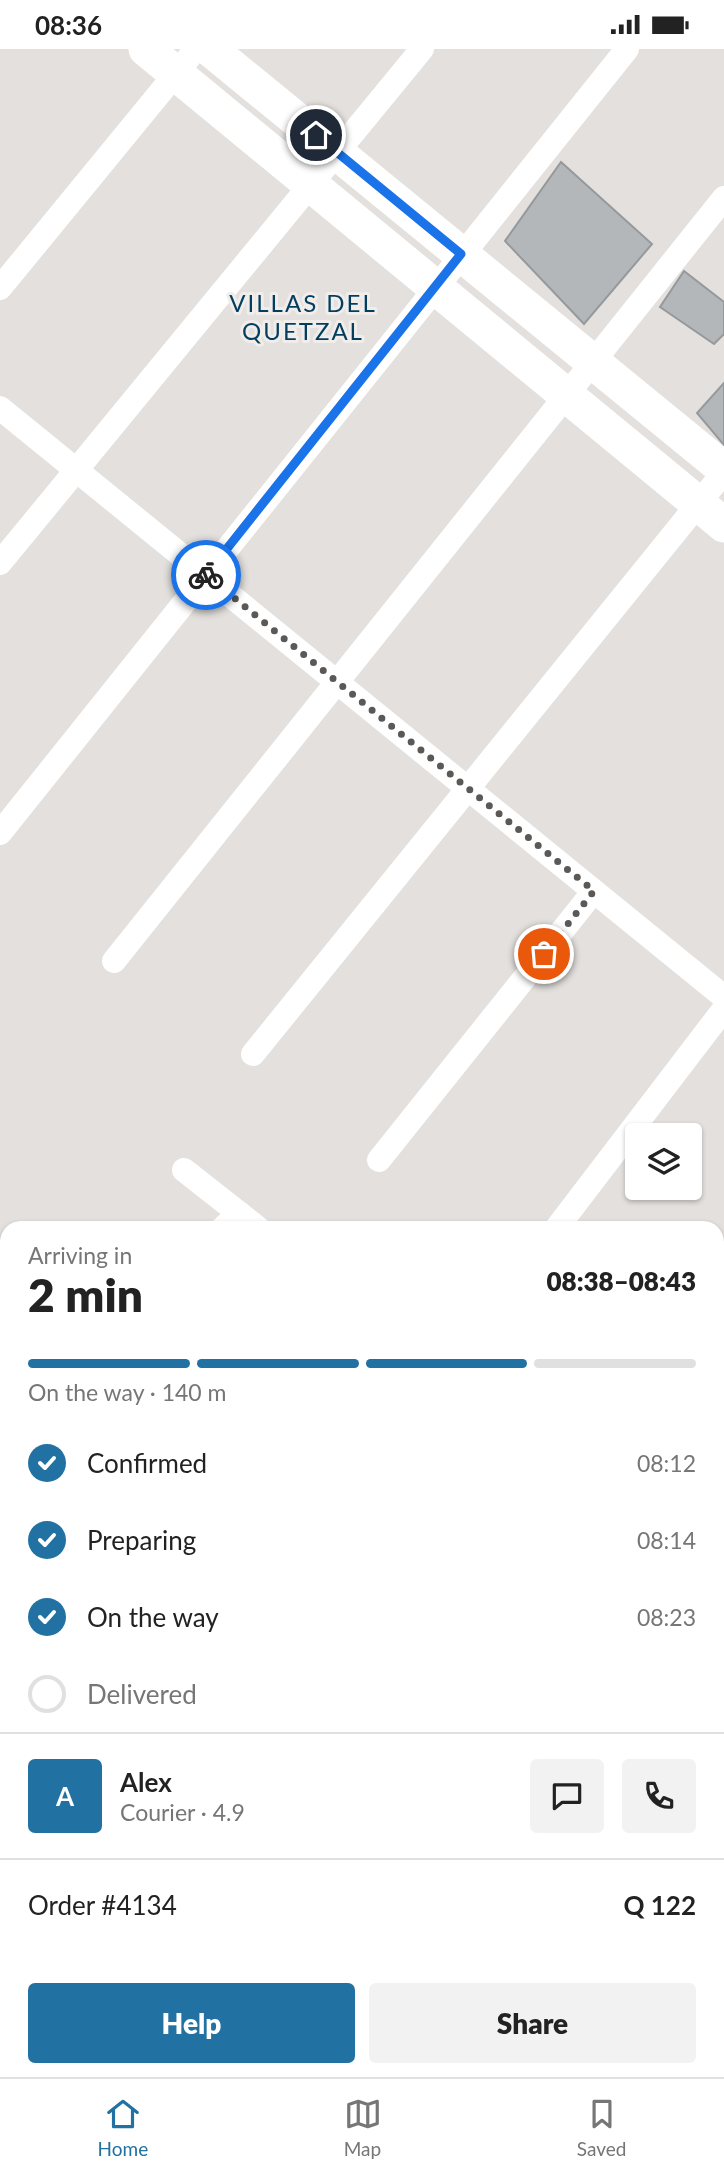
<!DOCTYPE html>
<meta charset="utf-8">
<style>
:root{--surface:#fff;--page:#f2f2f2;--text:#222;--muted:#767676;--line:#e0e0e0;--accent:#2271a3}
body{margin:0;font-family:Lato,sans-serif;background:var(--page);color:var(--text);height:100vh;display:flex;flex-direction:column;font-size:26px;white-space:nowrap}
*{box-sizing:border-box;margin:0}
p{font-size:23px;color:var(--muted)}
.icon{flex:none;width:38px;height:38px;fill:none;stroke:currentColor;stroke-width:2;stroke-linecap:round;stroke-linejoin:round}
.map{position:relative;flex:1;overflow:hidden}
.details{position:absolute;left:0px;top:1172px;width:724px;height:856px;display:flex;flex-direction:column;background:var(--surface);border-radius:21px 21px 0 0;box-shadow:0 2px 5px #0004}
.details>*{flex:none}
.buttons{position:absolute;left:625px;top:1074px;display:grid;gap:14px}
.buttons a{display:grid;place-items:center;width:77px;height:77px;border-radius:7px;background:var(--surface);box-shadow:0 2px 5px #0004;font-size:35px}
.pin{position:absolute;display:grid;place-items:center;width:60px;height:60px;color:#fff;margin:-30px;border:4px solid #fff;border-radius:50%;box-shadow:0 2px 7px #0007}
.courier{position:absolute;display:grid;place-items:center;width:70px;height:70px;margin:-35px;border:5px solid #1a73e8;border-radius:50%;background:#fff;color:#222;box-shadow:0 2px 9px #0007}
.head em{font-style:normal;font-weight:800}
.head div{display:flex;flex-direction:column-reverse}
.head{display:flex;align-items:center;justify-content:space-between;height:119px;padding:0 28px}
h1{font-size:46px;font-weight:800;line-height:52px}
.bar{display:grid;grid-template-columns:repeat(4,1fr);gap:10px 7px;align-content:center;height:84px;padding:0 28px}
.bar i{height:9px;border-radius:5px;background:var(--line)}
.bar .on{background:var(--accent)}
.bar p{grid-column:span 4}
.line{display:flex;align-items:center;gap:18px;padding:0 28px;border-top:2px solid var(--line)}
.line div{flex:1}
.round{display:grid;place-items:center;flex:none;width:74px;height:74px;border-radius:7px;background:var(--page)}
ol{padding:0 28px;list-style:none}
li{display:flex;align-items:center;gap:21px;height:77px}
li p{margin-inline-start:auto}
li .icon{padding:7px;border-radius:50%;background:var(--accent);color:#fff;stroke-width:4}
li:last-child{color:var(--muted)}
li i{width:38px;height:38px;border:4px solid var(--line);border-radius:50%}
.cta{display:flex;gap:14px;margin-top:auto;padding:14px 28px}
.cta a{flex:1;height:80px;border-radius:7px;background:var(--accent);color:#fff;font-size:28px;font-weight:800;line-height:80px;text-align:center}
.cta a+a{background:var(--page);color:var(--text)}
.status{display:flex;justify-content:space-between;align-items:center;height:49px;padding:0 35px;background:var(--surface);direction:ltr}
.status svg{height:19px;fill:currentColor}
.menu{display:flex;justify-content:space-around;align-items:center;height:98px;border-top:2px solid var(--line);background:var(--surface);font-size:19px;color:var(--muted)}
.menu a{display:grid;justify-items:center;gap:4px}
.menu .on{color:var(--accent)}
.map>svg:first-child{display:block}
</style>
<div class="status"><b>08:36</b><svg viewBox="0 0 49 12"><path d="M0 12V9h3v3zM5 12V6h3v6zM10 12V3h3v9zM15 12V0h3v12zM26 1h20v11H26zM47 4h2v5h-2z"/></svg></div>
<div class="map">
<svg width="724" height="2028" viewBox="0 0 724 2028">
<rect width="100%" height="100%" fill="#e3e0dd"/>
<g fill="#b3b7b9" stroke="#96999c" stroke-width="2">
<polygon points="561,113 652,195 584,275 505,192"/>
<polygon points="684,222 724,253 724,285 714,295 660,258"/>
<polygon points="724,334 724,396 697,364"/>
</g>
<g fill="none" stroke-linecap="round" stroke-linejoin="round">
<g stroke="#fff" stroke-width="24">
<polyline points="0,239 196,0"/>
<polyline points="0,359 724,948"/>
<polyline points="0,514 422,0"/>
<polyline points="0,784 627,0"/>
<polyline points="114,912 724,149"/>
<polyline points="253,1005 724,423"/>
<polyline points="379,1111 594,842"/>
<polyline points="184,1121 259,1180"/>
<polyline points="222,1180 239,1164"/>
<polyline points="556,1180 724,960"/>
<polyline points="718,1231 724,1223"/>
<polyline points="0,1384 7,1377"/>
<polyline points="0,1517 7,1529"/>
<polyline points="718,1533 724,1538"/>
<polyline points="718,1689 724,1685"/>
<polyline points="0,1872 7,1884"/>
<polyline points="718,1898 724,1894"/>
<polyline points="87,2021 91,2028"/>
<polyline points="168,2028 179,2021"/>
<polyline points="506,2028 517,2021"/>
</g>
<g stroke="#fff" stroke-width="35">
<polyline points="146,0 724,476"/>
<polyline points="210,0 724,420"/>
</g>
</g>
<g fill="none" stroke-linecap="round" stroke-linejoin="round">
<polyline stroke="#5a5957" stroke-width="7" stroke-dasharray="0 12.6" points="206,526 594,842 544,905"/>
<polyline stroke="#1a73e8" stroke-width="9" points="206,526 461,205 316,86"/>
</g>
<g text-anchor="middle" dominant-baseline="central" stroke-width="6" stroke-linejoin="round" paint-order="stroke">
<g font-size="24" letter-spacing="2" fill="#033e5f" stroke="#f1edea">
<text x="303" y="253">VILLAS DEL<tspan x="303" dy="28">QUETZAL</tspan></text>
</g>
</g>
</svg>
<div class="buttons">
<a><svg class="icon" aria-label="layers" viewBox="0 0 24 24"><path d="M12 4l9 5-9 5-9-5zM3 14l9 5 9-5"/></svg></a>
</div>
<div class="pin" style="left:544px;top:905px;background:#ea580c"><svg class="icon" aria-label="bag" viewBox="0 0 24 24"><path d="M5 8h14l-1 12H6zM9 8a3 3 0 0 1 6 0"/></svg></div>
<div class="pin" style="left:316px;top:86px;background:#1f2937"><svg class="icon" aria-label="home" viewBox="0 0 24 24"><path d="M3 11l9-7 9 7M6 9v11h12V9"/></svg></div>
<div class="courier" style="left:206px;top:526px"><svg class="icon" aria-label="bike" viewBox="0 0 24 24"><circle cx="6" cy="16" r="4"/><circle cx="18" cy="16" r="4"/><path d="M6 16l4-8h5l3 8M10 8l3 8H6M13 5h3"/></svg></div>
<section class="details">
<div class="head"><div><h1>2 min</h1><p>Arriving in</p></div><em>08:38–08:43</em></div>
<div class="bar"><i class="on"></i><i class="on"></i><i class="on"></i><i></i><p>On the way · 140 m</p></div>
<ol>
<li><svg class="icon" aria-label="check" viewBox="0 0 24 24"><path d="M5 12l5 5 9-10"/></svg>Confirmed<p>08:12</p></li>
<li><svg class="icon" aria-label="check" viewBox="0 0 24 24"><path d="M5 12l5 5 9-10"/></svg>Preparing<p>08:14</p></li>
<li><svg class="icon" aria-label="check" viewBox="0 0 24 24"><path d="M5 12l5 5 9-10"/></svg>On the way<p>08:23</p></li>
<li><i></i>Delivered</li>
</ol>
<div class="line" style="height:126px"><b class="round" style="background:var(--accent);color:#fff">A</b><div><b>Alex</b><p>Courier · 4.9</p></div><a class="round"><svg class="icon" aria-label="chat" viewBox="0 0 24 24"><path d="M4 5h16v11H9l-5 4z"/></svg></a><a class="round"><svg class="icon" aria-label="phone" viewBox="0 0 24 24"><path d="M5 4h4l2 5-3 2q2 4 5 5l2-3 5 2v4C11 20 4 13 5 4z"/></svg></a></div>
<div class="line" style="height:91px"><div>Order #4134</div><b>Q 122</b></div>
<div class="cta"><a>Help</a><a>Share</a></div>
</section>
</div>
<nav class="menu">
<a class="on"><svg class="icon" aria-label="home" viewBox="0 0 24 24"><path d="M3 11l9-7 9 7M6 9v11h12V9"/></svg>Home</a>
<a><svg class="icon" aria-label="map" viewBox="0 0 24 24"><path d="M3 6l6-2 6 2 6-2v14l-6 2-6-2-6 2zM9 4v14M15 6v14"/></svg>Map</a>
<a><svg class="icon" aria-label="saved" viewBox="0 0 24 24"><path d="M7 4h10v16l-5-4-5 4z"/></svg>Saved</a>
</nav>
